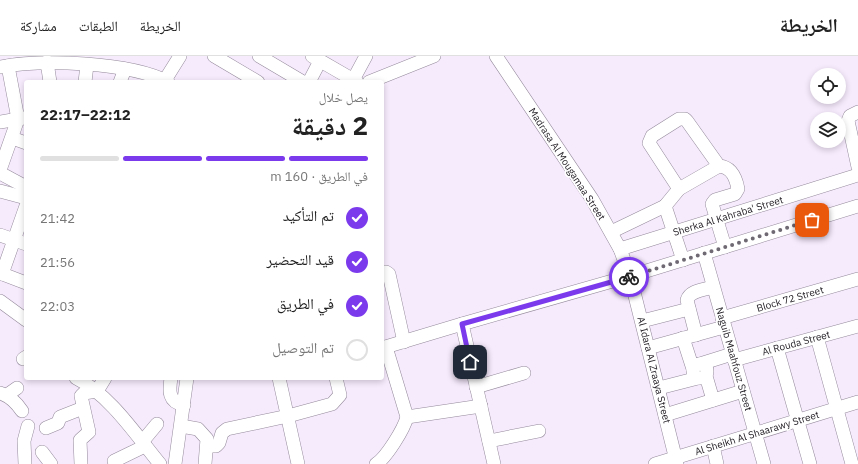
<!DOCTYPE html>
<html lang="ar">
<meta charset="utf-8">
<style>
:root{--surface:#fff;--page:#f6f6f6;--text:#222;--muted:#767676;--line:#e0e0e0;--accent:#7c3aed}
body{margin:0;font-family:"IBM Plex Sans","Noto Naskh Arabic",sans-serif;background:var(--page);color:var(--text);direction:rtl;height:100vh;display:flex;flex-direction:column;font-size:15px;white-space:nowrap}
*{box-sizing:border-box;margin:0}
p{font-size:13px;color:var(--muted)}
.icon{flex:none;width:22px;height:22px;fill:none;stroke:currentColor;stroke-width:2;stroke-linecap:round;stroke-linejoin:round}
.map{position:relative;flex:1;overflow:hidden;direction:ltr}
.sheet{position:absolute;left:24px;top:24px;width:360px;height:300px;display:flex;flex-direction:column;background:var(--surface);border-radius:4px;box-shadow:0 2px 6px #0003;direction:rtl}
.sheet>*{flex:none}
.tools{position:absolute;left:810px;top:12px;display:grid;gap:8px}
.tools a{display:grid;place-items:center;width:36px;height:36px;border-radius:50%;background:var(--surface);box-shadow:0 2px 6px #0003;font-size:20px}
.pin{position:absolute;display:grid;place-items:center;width:34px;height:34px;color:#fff;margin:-17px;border-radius:8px;box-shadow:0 2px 6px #0006}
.courier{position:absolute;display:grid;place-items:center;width:40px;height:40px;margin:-20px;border:3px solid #7c3aed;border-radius:50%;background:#fff;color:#222;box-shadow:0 1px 5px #0007}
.headline em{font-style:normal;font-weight:700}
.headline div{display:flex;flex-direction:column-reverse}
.headline{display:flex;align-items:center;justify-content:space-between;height:68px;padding:0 16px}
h1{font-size:26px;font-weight:700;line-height:30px}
.bar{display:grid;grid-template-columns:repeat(4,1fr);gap:6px 4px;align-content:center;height:48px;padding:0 16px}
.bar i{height:5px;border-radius:3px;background:var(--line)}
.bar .active{background:var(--accent)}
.bar p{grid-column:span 4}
ol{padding:0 16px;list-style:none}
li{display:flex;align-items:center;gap:12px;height:44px}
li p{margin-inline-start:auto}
li .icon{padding:4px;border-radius:50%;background:var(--accent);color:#fff;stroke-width:4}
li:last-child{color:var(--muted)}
li i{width:22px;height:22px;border:2px solid var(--line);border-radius:50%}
header{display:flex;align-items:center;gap:24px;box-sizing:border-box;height:56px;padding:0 20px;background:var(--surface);border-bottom:1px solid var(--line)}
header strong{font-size:19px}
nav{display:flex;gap:22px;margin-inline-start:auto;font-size:14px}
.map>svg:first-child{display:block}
</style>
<header>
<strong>الخريطة</strong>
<nav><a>الخريطة</a><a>الطبقات</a><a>مشاركة</a></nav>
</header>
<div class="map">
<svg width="858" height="408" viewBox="0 0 858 408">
<rect width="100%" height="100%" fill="#f6eafd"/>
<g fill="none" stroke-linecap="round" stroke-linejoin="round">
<defs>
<g id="minor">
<polyline points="214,0 258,26"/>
<polyline points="259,0 303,26"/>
<polyline points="312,0 357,26"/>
<polyline points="496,0 592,143 620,193 630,220 677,408"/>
<polyline points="47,6 50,26"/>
<path d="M0,11C42,3 130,6 168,26"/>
<polyline points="165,24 180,0"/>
<polyline points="353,24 366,0"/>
<polyline points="85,26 87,9"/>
<polyline points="120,26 125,13"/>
<polyline points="309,26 320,5"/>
<polyline points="369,26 434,0"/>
<polyline points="858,56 850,60 848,65 858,111"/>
<polyline points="0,66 24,62"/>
<polyline points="12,82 26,87"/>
<polyline points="0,114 18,63 8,10"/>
<polyline points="0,117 26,131"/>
<polyline points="679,133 649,87 652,80 679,63 685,63 687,65 719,110"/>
<polyline points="0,135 26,142"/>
<polyline points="665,150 683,204"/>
<path d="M611,176L665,150L679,133L719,110C732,111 736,122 738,133L735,138L715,144L712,148L725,191"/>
<polyline points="0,179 26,188"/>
<polyline points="620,193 858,119"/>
<polyline points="704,197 764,408"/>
<polyline points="382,216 386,216 389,218 404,286"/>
<polyline points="0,217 26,227"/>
<polyline points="2,218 26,150"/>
<polyline points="0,245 26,264"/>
<polyline points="722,262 858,223"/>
<polyline points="642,265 689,253"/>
<polyline points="462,268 494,408"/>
<path d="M696,279L687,244C690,234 704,234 713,231"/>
<polyline points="817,281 852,408"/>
<polyline points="683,282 693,313"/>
<polyline points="382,292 462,268 630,220 858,150"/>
<polyline points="648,292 724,271"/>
<polyline points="777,292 810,408"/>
<polyline points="23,303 26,301"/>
<polyline points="734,304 858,270"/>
<circle cx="700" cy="315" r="7"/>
<polyline points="700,308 732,298"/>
<polyline points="706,320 713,344"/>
<path d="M76,322C110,339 136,379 160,408"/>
<path d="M171,322C169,335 168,346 184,349"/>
<polyline points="279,322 298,408"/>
<polyline points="476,331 524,317"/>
<polyline points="659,332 698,322"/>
<path d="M0,337C10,340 16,346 22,355"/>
<polyline points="7,339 17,332"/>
<polyline points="665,359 743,335"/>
<polyline points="407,361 481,350"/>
<polyline points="181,370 198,373 207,383 205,408"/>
<polyline points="46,372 58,367 60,361 83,352"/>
<polyline points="489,385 539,375"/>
<polyline points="142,386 157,368"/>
<polyline points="207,390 216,390 219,387 222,377 227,373 288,360 332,348 340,339 336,322"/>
<polyline points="713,390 717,408"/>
<polyline points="42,396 51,408"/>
<polyline points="114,405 145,390"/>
<polyline points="25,408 24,385 28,370"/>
<polyline points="81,408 80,384 89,376 81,340 84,337 97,335 105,322"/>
<polyline points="175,408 187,322"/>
<path d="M376,408C386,402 404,373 407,361L386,291"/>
<polyline points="655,408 858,346"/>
</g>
</defs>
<use href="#minor" stroke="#948a9b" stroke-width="14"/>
<use href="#minor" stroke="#fff" stroke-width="13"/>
</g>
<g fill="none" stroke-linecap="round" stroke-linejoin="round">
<polyline stroke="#6f6973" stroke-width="4" stroke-dasharray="0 7.2" points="629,221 812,164"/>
<polyline stroke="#7c3aed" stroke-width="5" points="470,306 462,268 629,221"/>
</g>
<g text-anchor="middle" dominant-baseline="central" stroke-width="3.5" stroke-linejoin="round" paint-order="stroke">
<g font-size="10" fill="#272329" stroke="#fff">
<text transform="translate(567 108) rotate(57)">Madrasa Al Mougamaa Street</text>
<text transform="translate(728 160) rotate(-17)">Sherka Al Kahraba' Street</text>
<text transform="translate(790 243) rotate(-16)">Block 72 Street</text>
<text transform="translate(796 287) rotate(-15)">Al Rouda Street</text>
<text transform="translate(734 303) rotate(74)">Naguib Maahfouz Street</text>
<text transform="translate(654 314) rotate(76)">Al Idara Al Zraaya Street</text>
<text transform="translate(757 377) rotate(-17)">Al Sheikh Al Shaarawy Street</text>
</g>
</g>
</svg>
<div class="tools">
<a><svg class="icon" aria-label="locate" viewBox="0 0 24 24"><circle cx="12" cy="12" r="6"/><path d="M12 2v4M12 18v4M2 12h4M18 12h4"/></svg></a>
<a><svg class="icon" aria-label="layers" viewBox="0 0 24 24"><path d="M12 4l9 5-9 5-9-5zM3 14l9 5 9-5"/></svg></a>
</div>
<div class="pin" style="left:812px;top:164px;background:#ea580c"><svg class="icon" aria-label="bag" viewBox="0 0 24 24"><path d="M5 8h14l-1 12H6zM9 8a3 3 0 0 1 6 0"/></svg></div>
<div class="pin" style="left:470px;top:306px;background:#1f2937"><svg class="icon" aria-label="home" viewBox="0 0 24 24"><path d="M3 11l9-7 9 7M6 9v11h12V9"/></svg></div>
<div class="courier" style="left:629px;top:221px"><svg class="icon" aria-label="bike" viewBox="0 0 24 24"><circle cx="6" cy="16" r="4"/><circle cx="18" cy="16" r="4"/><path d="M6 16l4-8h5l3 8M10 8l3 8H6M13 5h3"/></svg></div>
<section class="sheet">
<div class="headline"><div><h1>2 دقيقة</h1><p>يصل خلال</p></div><em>22:12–22:17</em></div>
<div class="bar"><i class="active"></i><i class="active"></i><i class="active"></i><i></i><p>في الطريق · 160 m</p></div>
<ol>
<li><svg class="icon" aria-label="check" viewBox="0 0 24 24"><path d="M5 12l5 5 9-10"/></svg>تم التأكيد<p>21:42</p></li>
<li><svg class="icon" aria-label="check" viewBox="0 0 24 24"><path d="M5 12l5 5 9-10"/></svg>قيد التحضير<p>21:56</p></li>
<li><svg class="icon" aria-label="check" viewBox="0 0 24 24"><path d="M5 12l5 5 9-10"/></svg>في الطريق<p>22:03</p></li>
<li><i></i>تم التوصيل</li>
</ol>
</section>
</div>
